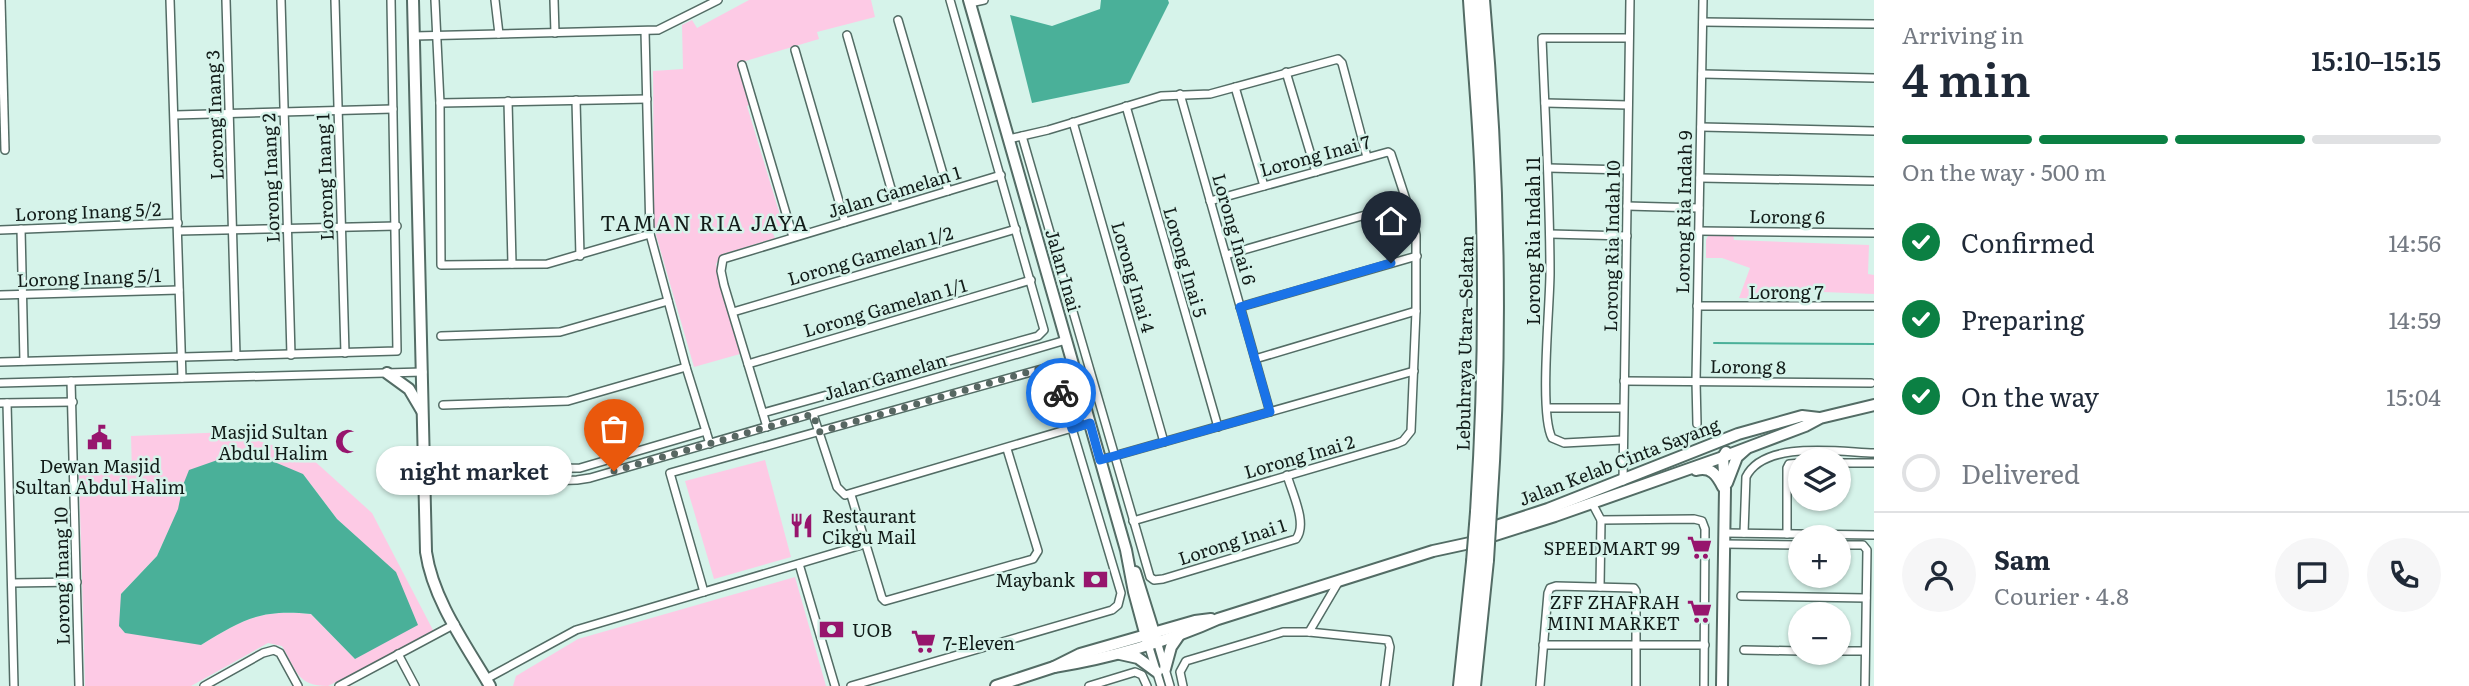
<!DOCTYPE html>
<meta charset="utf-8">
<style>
:root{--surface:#fff;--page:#f6f6f7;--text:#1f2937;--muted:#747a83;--line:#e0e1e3;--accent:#0b8043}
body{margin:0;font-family:Literata,serif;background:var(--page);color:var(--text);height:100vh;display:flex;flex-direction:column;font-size:26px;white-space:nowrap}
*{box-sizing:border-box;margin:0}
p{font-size:23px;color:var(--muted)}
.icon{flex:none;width:38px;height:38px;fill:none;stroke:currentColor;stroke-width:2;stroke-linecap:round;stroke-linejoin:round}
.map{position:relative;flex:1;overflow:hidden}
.drawer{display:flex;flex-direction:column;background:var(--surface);width:595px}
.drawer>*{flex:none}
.tools{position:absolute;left:1788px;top:448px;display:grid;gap:14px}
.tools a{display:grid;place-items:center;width:63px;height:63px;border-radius:50%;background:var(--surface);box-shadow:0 2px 5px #0004;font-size:35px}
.pin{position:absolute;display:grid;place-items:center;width:60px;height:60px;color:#fff;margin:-72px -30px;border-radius:50% 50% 50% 0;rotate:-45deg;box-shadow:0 0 7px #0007}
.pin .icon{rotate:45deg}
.courier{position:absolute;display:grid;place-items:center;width:70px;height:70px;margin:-35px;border:5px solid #1a73e8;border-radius:50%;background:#fff;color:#222;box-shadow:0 2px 9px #0007}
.bubble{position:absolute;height:49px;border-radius:24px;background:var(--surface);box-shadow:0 2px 5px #0004;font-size:23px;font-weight:600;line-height:49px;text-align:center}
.overview em{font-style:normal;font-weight:600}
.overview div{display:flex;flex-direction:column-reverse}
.overview{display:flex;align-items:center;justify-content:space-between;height:119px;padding:0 28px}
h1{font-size:46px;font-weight:600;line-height:52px}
.bar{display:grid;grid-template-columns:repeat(4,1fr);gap:10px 7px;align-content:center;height:84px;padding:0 28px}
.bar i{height:9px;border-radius:5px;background:var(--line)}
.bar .active{background:var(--accent)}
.bar p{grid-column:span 4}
.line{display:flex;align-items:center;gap:18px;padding:0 28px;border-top:2px solid var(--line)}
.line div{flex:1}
.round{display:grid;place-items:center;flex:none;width:74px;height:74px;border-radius:37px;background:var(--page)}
ol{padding:0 28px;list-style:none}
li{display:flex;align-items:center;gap:21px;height:77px}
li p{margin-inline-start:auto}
li .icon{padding:7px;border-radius:50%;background:var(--accent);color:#fff;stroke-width:4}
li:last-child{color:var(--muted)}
li i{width:38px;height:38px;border:4px solid var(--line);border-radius:50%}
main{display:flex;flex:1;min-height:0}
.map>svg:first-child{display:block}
</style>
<main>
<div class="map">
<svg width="1874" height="686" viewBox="0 0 1874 686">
<rect width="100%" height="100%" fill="#d6f3ea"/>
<g fill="#fdcae5" fill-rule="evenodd">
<polygon points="749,0 871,0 875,17 817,32 819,39 739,63 751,104 747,106 783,225 771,229 775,238 723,254 716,264 740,354 694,367 654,228 653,71 683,69 682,25 692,20 697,28"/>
<polygon points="1733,234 1734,240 1869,245 1868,274 1874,275 1874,294 1798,291 1798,300 1739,298 1750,268 1722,258 1706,258 1706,240 1708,236"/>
<path d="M230,432L310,457L372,513L434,632L328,686C297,686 297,671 282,646L268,643L191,686H85L79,475L132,473L131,436ZM303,474L337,519L395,572L355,659L311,614C261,609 243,619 201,645L121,594L157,556L179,508L183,485Z"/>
<polygon points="765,460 791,557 714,579 685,481"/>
<polygon points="795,577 826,686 513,686 516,676 578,639"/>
</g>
<g fill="#4ab099">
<polygon points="1101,0 1168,0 1169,3 1129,83 1032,103 1010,15 1052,26 1100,9"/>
<path d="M226,457L272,461L303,474L337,519L396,572L418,625L355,659L311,614C261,609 243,619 201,645L125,633L119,626L121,594L157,556L178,509L183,485L189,470Z"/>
</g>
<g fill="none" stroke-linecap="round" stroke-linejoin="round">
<polyline stroke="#4ab099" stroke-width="2" points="1714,343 1874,344"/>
<defs>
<g id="street">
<polyline points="1,0 5,150"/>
<polyline points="170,0 182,378"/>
<polyline points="226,0 236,356"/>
<polyline points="281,0 291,355"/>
<polyline points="335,0 345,353"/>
<polyline points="435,0 440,103 441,265 547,264 650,234"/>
<polyline points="495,0 499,34"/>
<polyline points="554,0 555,33"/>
<polyline points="970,3 984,0"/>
<polyline points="898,20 948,191"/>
<polyline points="1703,22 1874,24"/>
<polyline points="645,31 650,234 686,367 710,444"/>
<polyline points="847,35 896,206"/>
<polyline points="414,36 658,30 718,0"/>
<polyline points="795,50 845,222"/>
<polyline points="742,65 793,237"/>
<polyline points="1286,72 1316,172"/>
<polyline points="1702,74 1874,78"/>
<polyline points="1235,87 1264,186"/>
<polyline points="1180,94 1270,412"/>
<polyline points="576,100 580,256"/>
<polyline points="508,101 512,264"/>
<polyline points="440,103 647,99"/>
<polyline points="1545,103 1628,105"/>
<polyline points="1126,106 1218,427"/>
<polyline points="175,115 393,109"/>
<polyline points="1073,122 1164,442"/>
<polyline points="1701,127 1874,131"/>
<path d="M1022,136L1150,577L1154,580L1163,579L1296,539C1308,524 1292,493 1287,475"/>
<polyline points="1009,139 1048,130 1161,96 1210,94 1338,59 1342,63 1367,157"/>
<polyline points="1548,168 1627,170"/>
<polyline points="1700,178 1874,181"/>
<polyline points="1627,206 1699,208"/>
<polyline points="21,229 24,361"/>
<polyline points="0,230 178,223"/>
<polyline points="178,231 397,226"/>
<polyline points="1699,231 1874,233"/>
<polyline points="1550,234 1627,236"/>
<polyline points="1226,255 1407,203"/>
<polyline points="0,295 179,290"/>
<polyline points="1697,306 1874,306"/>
<polyline points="1240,307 1417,256"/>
<polyline points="733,312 1016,229"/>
<polyline points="441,336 560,332 668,301"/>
<polyline points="1255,359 1416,311"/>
<polyline points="0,362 397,351 391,0"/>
<polyline points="748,364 1031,280"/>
<polyline points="71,381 79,686"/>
<polyline points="1624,381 1871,383"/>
<polyline points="0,383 423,372"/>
<polyline points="0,403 73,402"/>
<polyline points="7,403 14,686"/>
<polyline points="443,405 568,401 686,367"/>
<polyline points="1547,408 1623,408"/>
<polyline points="763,413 1038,336 1044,330 950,0"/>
<polyline points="813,414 837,487 845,495 1089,423"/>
<polyline points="1697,424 1696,381 1703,0"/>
<polyline points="767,427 724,285 721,271 723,259 1001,175"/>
<path d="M1622,440L1564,443L1552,438C1539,413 1550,307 1550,273C1550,195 1545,116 1542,38H1629"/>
<polyline points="1100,460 1414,371"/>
<polyline points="1839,463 1874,463"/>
<polyline points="447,466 457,469 580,468 706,431"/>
<polyline points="1623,481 1630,0"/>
<polyline points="425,485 577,480 590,478 1066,340"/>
<polyline points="851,495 882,598 885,601 1033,559 1038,551 1007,449"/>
<polyline points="1592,503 1601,520 1600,587"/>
<polyline points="1601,520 1694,519 1702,521 1705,529 1704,686"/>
<polyline points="1133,521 1396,444 1403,441 1411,431 1416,311 1416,235 1413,221 1391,154 1388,152 1210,201"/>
<polyline points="1724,533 1874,535"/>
<path d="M1744,533L1746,477C1764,440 1839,452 1874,453"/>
<polyline points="1787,534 1787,468 1789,464 1801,463"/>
<polyline points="1724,544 1801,545"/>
<polyline points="1839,545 1863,545 1867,550 1865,686"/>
<polyline points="799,564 835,686"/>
<polyline points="12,583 77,582"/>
<polyline points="704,592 670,473 1049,367 1053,372 1062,395 1121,593 1118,605 1112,610 851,686"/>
<polyline points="1741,596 1866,598"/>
<polyline points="1309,632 1339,581"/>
<polyline points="1157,641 1170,686"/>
<polyline points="1148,644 1161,686"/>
<polyline points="1543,645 1705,645"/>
<polyline points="1744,650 1801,651"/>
<polyline points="1839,651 1865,651"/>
<polyline points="398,654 415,686"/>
<polyline points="486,679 576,630 865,544"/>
<polyline points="204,686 263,653 274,650 280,653 298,686"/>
<polyline points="339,686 455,624"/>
<polyline points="1089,686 1135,672 1142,675 1147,686"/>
<polyline points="1183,686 1180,672 1186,661 1283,632 1309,632 1388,640 1390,647 1385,686"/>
<polyline points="1540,686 1548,593 1550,588 1556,586 1634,588 1636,591 1636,686"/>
</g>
<g id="secondary">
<path d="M413,0L426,552C433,600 466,645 490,686"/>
<polyline points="969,0 1126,550 1134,592 1148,644"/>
<polyline points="387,373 409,389 422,411"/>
<path d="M1696,470C1711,466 1717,475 1723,487"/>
<polyline points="1727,483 1737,457 1746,449"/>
<polyline points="1481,531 1548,509 1738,434 1802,416 1819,418"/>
<polyline points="1135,572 1155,636"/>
<polyline points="1120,654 1138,658 1157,672"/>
<path d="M1054,667C1106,659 1170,641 1218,619L1433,551L1470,543L1555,516L1723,457L1805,426L1820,418L1874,405"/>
<polyline points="1165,669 1171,647 1180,634"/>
<polyline points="996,686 1054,667 1080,654 1195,621 1211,619"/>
<polyline points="1722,686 1725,489 1723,457 1726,452"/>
</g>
<g id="highway">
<path d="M1471,0C1475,62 1481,124 1483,186C1487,295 1485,403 1478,512"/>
<path d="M1482,0C1497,171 1501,340 1489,511"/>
<polyline points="1461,686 1474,562"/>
<polyline points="1473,686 1486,560"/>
</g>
</defs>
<use href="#street" stroke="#536c65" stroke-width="10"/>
<use href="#secondary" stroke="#536c65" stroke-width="14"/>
<use href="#highway" stroke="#536c65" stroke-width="18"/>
<use href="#street" stroke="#fff" stroke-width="7"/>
<use href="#secondary" stroke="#fff" stroke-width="10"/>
<use href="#highway" stroke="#fff" stroke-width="14"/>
<defs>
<g id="highway-bridge">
<polyline points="1486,560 1489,511"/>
<polyline points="1474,562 1478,512"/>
</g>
</defs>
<use href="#highway-bridge" stroke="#536c65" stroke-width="18" stroke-linecap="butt"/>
<use href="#highway-bridge" stroke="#fff" stroke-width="14"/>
</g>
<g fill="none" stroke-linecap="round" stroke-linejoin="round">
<polyline stroke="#576762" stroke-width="7" stroke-dasharray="0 12.6" points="614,471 813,414 819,432 1046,367 1052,369 1061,393"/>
<polyline stroke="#1a73e8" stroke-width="9" points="1061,393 1072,429 1090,423 1100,460 1270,412 1240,307 1391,263"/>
</g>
<defs>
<symbol id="civic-bare" viewBox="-9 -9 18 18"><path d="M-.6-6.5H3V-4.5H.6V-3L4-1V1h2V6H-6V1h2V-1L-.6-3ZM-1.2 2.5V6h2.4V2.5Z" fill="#97156d" stroke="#d6f3ea" stroke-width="2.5" paint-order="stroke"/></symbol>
<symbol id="mosque-bare" viewBox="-9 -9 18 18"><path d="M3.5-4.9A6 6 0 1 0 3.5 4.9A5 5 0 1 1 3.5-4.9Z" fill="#97156d" stroke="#d6f3ea" stroke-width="2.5" paint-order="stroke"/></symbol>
<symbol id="restaurant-bare" viewBox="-9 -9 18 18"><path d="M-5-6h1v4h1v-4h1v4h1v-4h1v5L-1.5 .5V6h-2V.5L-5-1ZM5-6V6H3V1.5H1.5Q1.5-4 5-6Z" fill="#97156d" stroke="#d6f3ea" stroke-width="2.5" paint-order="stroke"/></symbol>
<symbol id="supermarket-bare" viewBox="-9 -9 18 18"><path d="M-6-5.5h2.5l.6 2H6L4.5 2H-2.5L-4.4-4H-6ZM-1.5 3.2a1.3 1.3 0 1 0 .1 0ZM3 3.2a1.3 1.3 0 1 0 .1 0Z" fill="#97156d" stroke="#d6f3ea" stroke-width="2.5" paint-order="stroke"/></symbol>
<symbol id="bank-bare" viewBox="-9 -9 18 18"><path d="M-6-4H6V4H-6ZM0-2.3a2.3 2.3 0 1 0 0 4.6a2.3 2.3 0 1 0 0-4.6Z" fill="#97156d" stroke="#d6f3ea" stroke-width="2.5" paint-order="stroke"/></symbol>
</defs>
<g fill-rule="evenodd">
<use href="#civic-bare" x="82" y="420" width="35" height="35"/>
<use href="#mosque-bare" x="330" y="424" width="35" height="35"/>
<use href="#restaurant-bare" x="784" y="508" width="35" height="35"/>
<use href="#supermarket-bare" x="1682" y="530" width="35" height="35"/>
<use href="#bank-bare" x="1078" y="562" width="35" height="35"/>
<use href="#supermarket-bare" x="1682" y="594" width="35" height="35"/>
<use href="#bank-bare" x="814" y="612" width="35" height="35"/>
<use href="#supermarket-bare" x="906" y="624" width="35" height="35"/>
</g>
<g text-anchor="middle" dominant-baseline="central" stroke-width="5" stroke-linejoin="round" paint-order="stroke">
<g font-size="18" fill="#121c19" stroke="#d6f3ea">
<text transform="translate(214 115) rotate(-92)">Lorong Inang 3</text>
<text transform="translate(1315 155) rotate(-15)">Lorong Inai 7</text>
<text transform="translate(324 177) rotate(-92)">Lorong Inang 1</text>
<text transform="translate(270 178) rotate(-92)">Lorong Inang 2</text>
<text transform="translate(894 191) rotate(-17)">Jalan Gamelan 1</text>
<text transform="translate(88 211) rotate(-2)">Lorong Inang 5/2</text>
<text transform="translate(1683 212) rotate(-89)">Lorong Ria Indah 9</text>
<text transform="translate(1787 216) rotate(1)">Lorong 6</text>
<text transform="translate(1235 229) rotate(74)">Lorong Inai 6</text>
<text transform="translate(1532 241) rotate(-90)">Lorong Ria Indah 11</text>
<text transform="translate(1611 246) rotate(-89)">Lorong Ria Indah 10</text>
<text transform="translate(870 255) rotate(-16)">Lorong Gamelan 1/2</text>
<text transform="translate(1186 262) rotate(74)">Lorong Inai 5</text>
<text transform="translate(1064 270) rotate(74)">Jalan Inai</text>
<text transform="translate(89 277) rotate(-2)">Lorong Inang 5/1</text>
<text transform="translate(1134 277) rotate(74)">Lorong Inai 4</text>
<text x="1786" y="291">Lorong 7</text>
<text transform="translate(885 307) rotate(-16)">Lorong Gamelan 1/1</text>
<text transform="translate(1464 343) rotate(-89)">Lebuhraya Utara–Selatan</text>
<text transform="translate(1748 366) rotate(1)">Lorong 8</text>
<text transform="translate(885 376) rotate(-16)">Jalan Gamelan</text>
<text transform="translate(1299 456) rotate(-16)">Lorong Inai 2</text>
<text transform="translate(1619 461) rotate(-21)">Jalan Kelab Cinta Sayang</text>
<text transform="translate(1232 541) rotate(-18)">Lorong Inai 1</text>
<text transform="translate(61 576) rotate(-91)">Lorong Inang 10</text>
</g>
<g font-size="18" fill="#121c19" stroke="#d6f3ea" text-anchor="end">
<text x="328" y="431">Masjid Sultan<tspan x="328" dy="21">Abdul Halim</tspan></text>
<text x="100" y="465" text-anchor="middle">Dewan Masjid<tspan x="100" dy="21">Sultan Abdul Halim</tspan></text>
<text x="822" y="515" text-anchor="start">Restaurant<tspan x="822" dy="21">Cikgu Mail</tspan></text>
<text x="1680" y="547">SPEEDMART 99</text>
<text x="1075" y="579">Maybank</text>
<text x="1680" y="601">ZFF ZHAFRAH<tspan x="1680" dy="21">MINI MARKET</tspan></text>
<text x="852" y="629" text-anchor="start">UOB</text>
<text x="943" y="642" text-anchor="start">7-Eleven</text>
</g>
<g font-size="21" letter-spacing="2" fill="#121c19" stroke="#d6f3ea">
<text x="705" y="221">TAMAN RIA JAYA</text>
</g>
</g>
</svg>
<div class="tools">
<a><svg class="icon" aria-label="layers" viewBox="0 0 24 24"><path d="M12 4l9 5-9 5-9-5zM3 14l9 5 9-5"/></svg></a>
<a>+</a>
<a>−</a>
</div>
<div class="pin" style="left:614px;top:471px;background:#ea580c"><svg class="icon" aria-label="bag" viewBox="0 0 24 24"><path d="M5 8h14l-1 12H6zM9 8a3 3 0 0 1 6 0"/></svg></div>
<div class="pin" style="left:1391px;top:263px;background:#1f2937"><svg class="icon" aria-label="home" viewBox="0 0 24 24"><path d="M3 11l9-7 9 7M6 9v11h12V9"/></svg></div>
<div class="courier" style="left:1061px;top:393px"><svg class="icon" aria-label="bike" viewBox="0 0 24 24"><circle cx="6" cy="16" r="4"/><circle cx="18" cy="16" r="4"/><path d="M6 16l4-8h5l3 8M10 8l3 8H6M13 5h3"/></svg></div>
<div class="bubble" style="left:376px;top:446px;width:196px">night market</div>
</div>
<section class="drawer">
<div class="overview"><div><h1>4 min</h1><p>Arriving in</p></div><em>15:10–15:15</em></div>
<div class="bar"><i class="active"></i><i class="active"></i><i class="active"></i><i></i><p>On the way · 500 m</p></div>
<ol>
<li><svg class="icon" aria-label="check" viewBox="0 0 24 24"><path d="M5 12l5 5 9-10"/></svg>Confirmed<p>14:56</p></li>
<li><svg class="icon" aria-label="check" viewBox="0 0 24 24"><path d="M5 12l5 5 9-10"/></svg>Preparing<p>14:59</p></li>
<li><svg class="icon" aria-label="check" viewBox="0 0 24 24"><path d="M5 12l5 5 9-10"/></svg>On the way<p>15:04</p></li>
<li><i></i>Delivered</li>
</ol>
<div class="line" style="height:126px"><a class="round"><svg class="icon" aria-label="person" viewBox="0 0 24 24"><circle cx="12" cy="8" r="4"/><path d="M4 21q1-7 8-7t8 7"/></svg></a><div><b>Sam</b><p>Courier · 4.8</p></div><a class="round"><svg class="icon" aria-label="chat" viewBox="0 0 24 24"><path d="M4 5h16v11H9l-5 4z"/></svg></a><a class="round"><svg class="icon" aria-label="phone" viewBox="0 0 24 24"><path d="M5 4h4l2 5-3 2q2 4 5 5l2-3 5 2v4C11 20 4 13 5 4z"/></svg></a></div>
</section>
</main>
